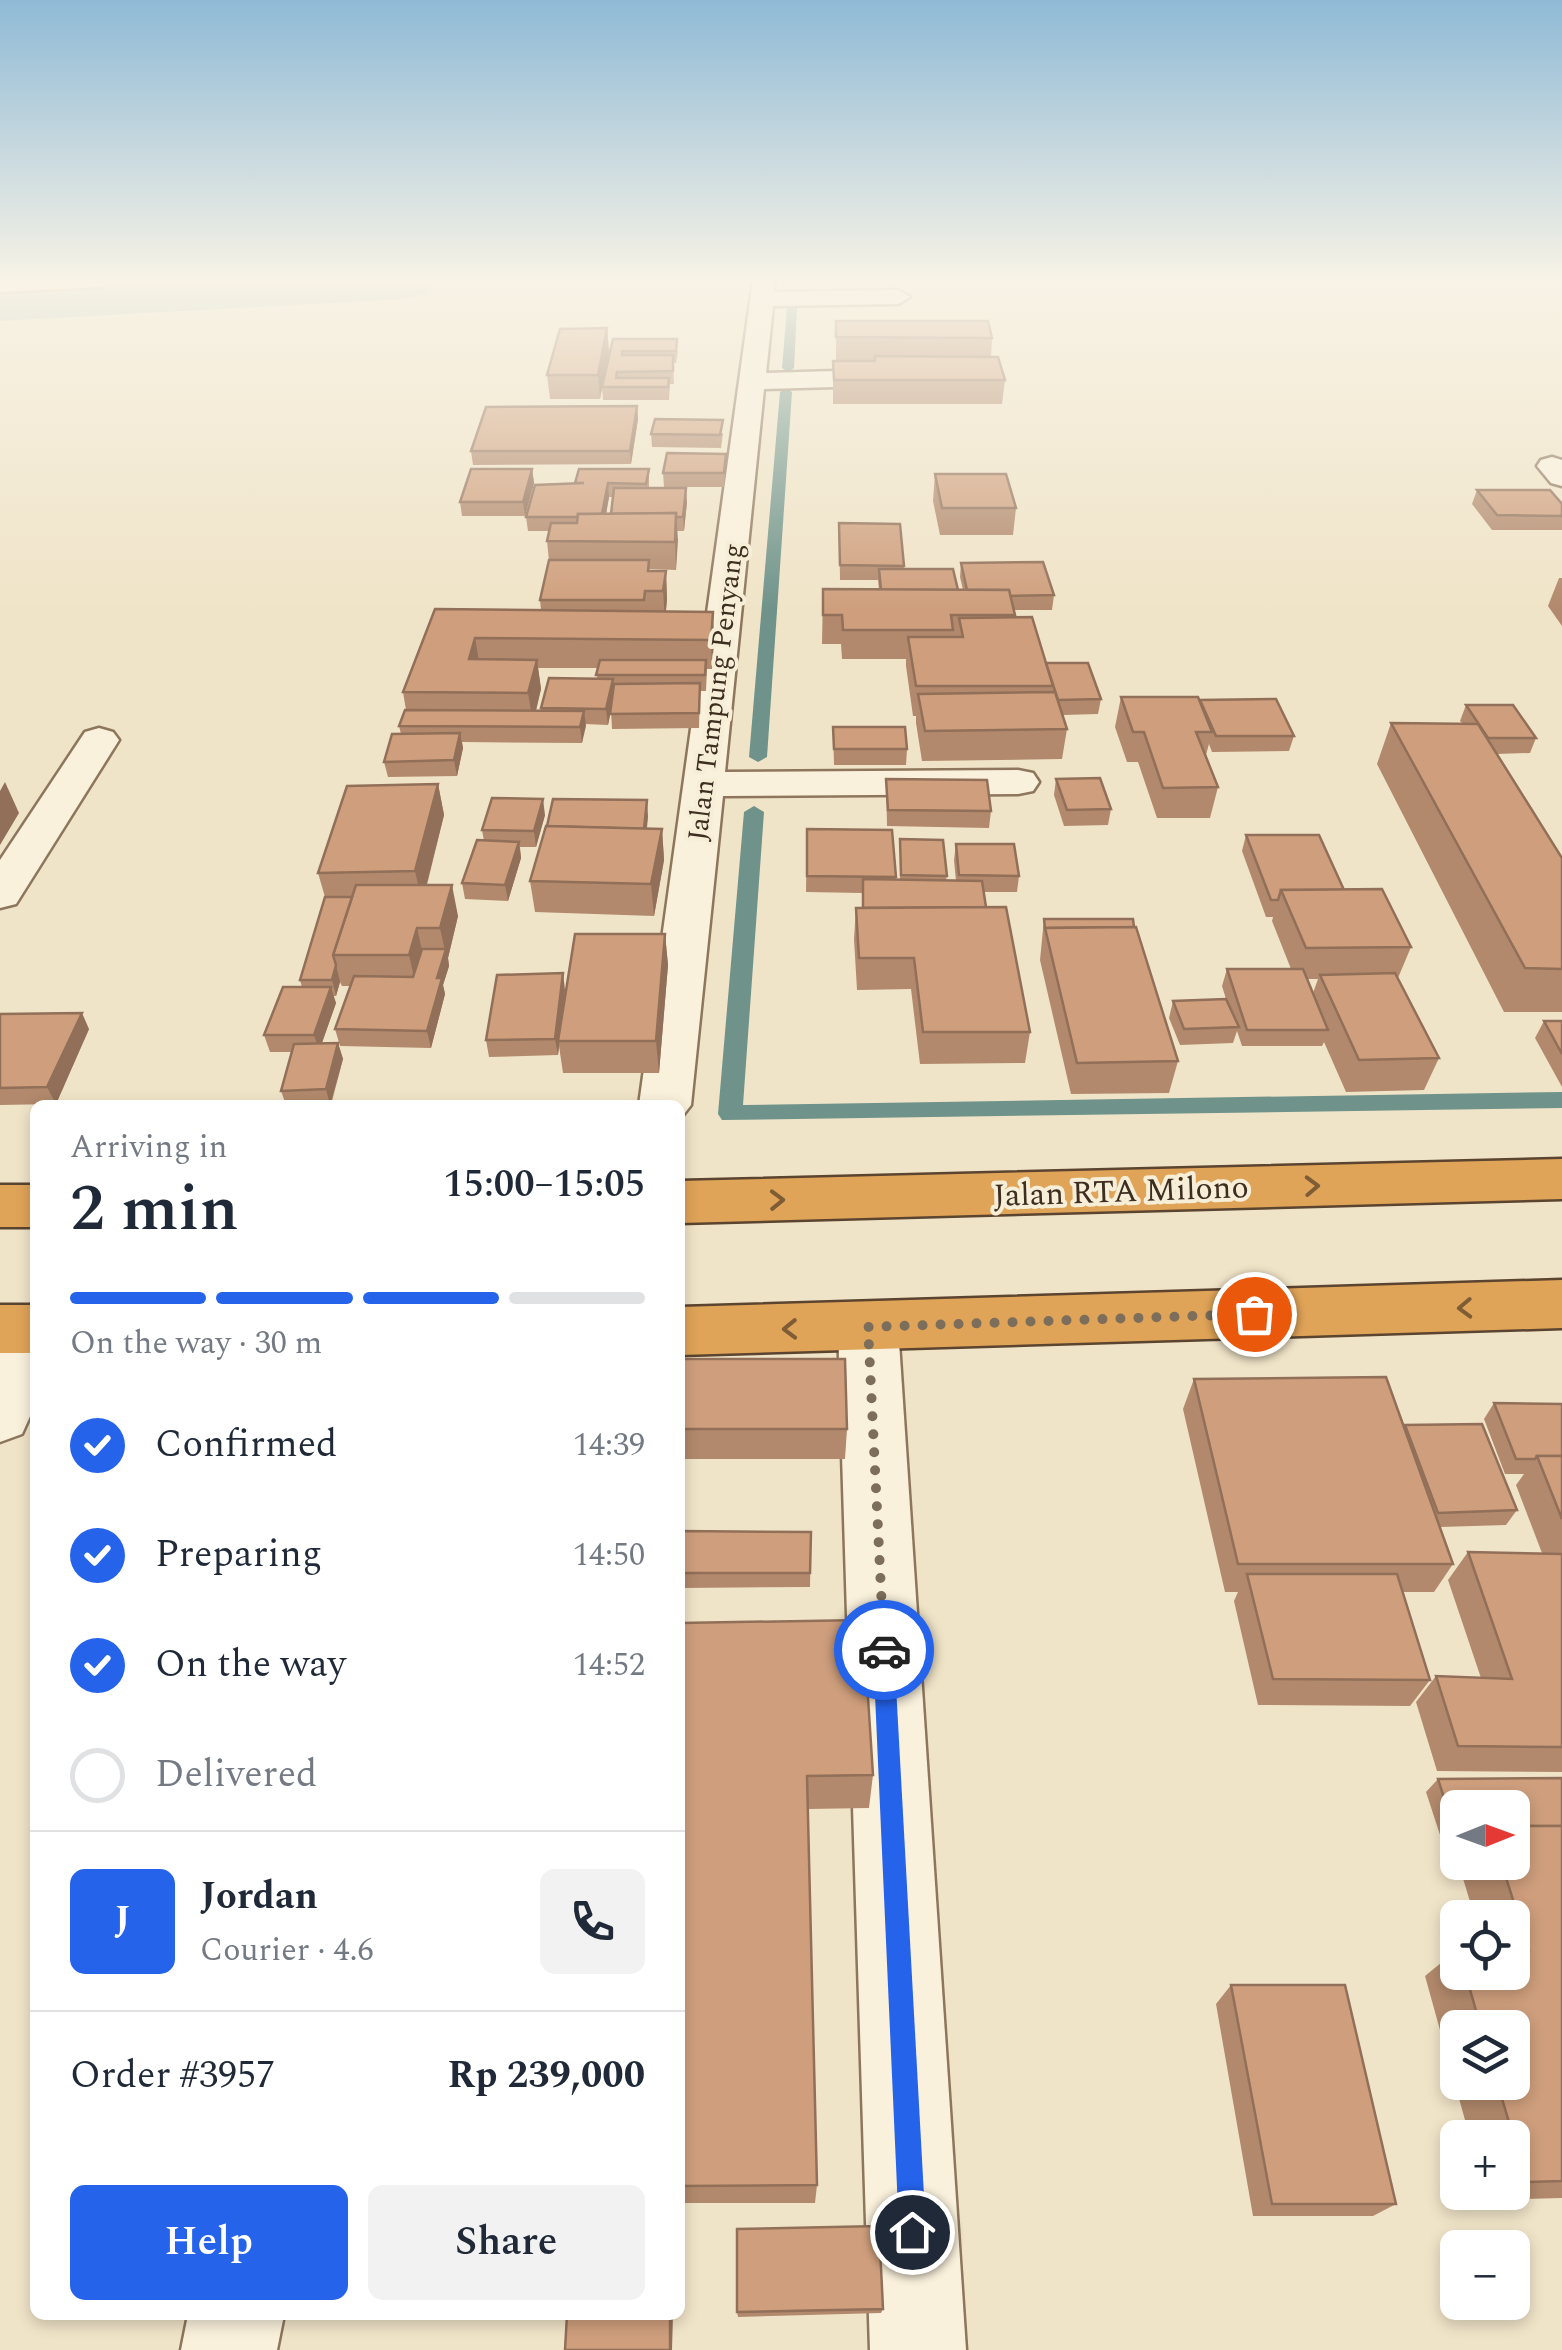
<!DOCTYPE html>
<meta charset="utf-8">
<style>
:root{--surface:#fff;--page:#f2f2f3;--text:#1f2937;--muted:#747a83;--line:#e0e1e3;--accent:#2563eb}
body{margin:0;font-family:Spectral,serif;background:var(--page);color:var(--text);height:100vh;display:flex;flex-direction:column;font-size:38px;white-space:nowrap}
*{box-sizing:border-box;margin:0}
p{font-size:32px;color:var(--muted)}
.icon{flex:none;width:55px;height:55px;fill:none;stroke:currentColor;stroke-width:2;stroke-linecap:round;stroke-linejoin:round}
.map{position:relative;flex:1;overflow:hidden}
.sheet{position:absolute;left:30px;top:1100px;width:655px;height:1220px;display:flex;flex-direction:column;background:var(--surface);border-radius:15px;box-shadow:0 5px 15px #0003}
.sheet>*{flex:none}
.needle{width:65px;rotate:89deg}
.buttons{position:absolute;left:1440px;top:1790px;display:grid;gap:20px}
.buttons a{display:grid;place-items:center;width:90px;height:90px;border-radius:15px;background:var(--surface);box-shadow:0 5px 15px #0003;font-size:50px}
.pin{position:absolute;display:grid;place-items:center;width:85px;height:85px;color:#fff;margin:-42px;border:5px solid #fff;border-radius:50%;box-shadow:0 2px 10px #0007}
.courier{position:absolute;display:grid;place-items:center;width:100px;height:100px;margin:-50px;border:8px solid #2563eb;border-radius:50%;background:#fff;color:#222;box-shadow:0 2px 12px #0007}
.headline em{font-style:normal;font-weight:600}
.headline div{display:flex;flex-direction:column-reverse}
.headline{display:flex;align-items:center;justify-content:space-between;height:170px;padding:0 40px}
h1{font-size:65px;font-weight:600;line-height:75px}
.bar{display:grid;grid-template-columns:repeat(4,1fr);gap:15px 10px;align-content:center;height:120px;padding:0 40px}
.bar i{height:12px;border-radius:8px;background:var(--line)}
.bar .current{background:var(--accent)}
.bar p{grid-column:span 4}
.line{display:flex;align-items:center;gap:25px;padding:0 40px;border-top:2px solid var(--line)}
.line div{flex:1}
.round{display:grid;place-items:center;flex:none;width:105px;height:105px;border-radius:15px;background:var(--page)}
ol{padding:0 40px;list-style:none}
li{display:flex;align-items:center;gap:30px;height:110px}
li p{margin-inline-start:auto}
li .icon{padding:10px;border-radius:50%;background:var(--accent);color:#fff;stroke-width:4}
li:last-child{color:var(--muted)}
li i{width:55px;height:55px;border:5px solid var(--line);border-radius:50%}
.button{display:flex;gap:20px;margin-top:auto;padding:20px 40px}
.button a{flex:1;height:115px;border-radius:15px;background:var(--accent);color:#fff;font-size:40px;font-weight:600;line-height:115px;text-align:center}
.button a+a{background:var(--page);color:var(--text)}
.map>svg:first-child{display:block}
</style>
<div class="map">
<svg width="1562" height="2350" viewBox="0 0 1562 2350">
<rect width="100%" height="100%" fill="#f0e4c8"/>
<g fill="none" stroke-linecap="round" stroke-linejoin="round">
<g fill="#6f938a" fill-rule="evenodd">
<polygon points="792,305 797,308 794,368 788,372 782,368 787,308"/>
<polygon points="786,388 792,392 767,757 758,762 749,757 780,392"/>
<polygon points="754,806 764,812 743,1105 1562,1092 1562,1108 722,1120 718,1114 744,812"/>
</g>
<polygon fill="#a9c4bc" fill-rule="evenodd" points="58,280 436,280 427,293 405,299 0,321 0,283"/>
<defs>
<g id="street">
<polygon points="0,280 112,280 100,287 0,292"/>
<polygon points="753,280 775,280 774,292 898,290 910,297 898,304 773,306 766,373 905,369 918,377 905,385 764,389 725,772 1018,770 1033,773 1039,782 1033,791 1018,794 723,796 691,1105 680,1119 680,1105 639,1105"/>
<polygon points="1552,457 1562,460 1562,486 1551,483 1537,466 1541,460"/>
<polygon points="99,728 113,732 119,740 16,904 0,908 0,860 85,732"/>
<polygon points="868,1303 889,1310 898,1327 966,2350 870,2350 838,1327 847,1310"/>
<polygon points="30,1305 35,1306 35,1405 22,1434 0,1442 0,1329 9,1312"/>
<polygon points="188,2315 284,2315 277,2350 181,2350"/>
</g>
<g id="highway">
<polygon points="1562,1159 1562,1199 680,1223 680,1181"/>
<rect x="0" y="1185" width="35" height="42"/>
<polygon points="1562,1280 1562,1328 680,1355 680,1307"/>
<rect x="0" y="1305" width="35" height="48"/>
</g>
</defs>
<use href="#street" stroke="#8d765c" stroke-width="5"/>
<use href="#highway" stroke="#5b4430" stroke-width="5"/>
<use href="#street" fill="#faf1dc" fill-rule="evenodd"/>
<use href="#highway" fill="#e0a458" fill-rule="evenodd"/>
</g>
<g fill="#b2896c" fill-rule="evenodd">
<polygon points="836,321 992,338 991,357 1005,380 1002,404 833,404 833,361 836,361"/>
<polygon points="607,328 609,352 613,339 678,351 676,363 673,363 674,384 670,384 669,400 603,400 602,388 600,399 550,399 547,375"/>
<polygon points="637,406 638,419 631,464 473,465 471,451"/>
<polygon points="723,433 721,448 652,447 651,434"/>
<polygon points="726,454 724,487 664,487 663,473"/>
<polygon points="532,469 534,483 525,516 462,516 460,502"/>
<path d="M649,469V488L687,502L684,531H677L676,570L649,569L650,571H666L667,599L666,611L714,640L712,669H707L706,691H700L699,728L612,729L611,710L608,725L585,724L582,743L462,742L463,748L457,776L388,777L384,762L401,734L399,726L406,710L403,692L435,609L541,610L540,600L549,561L547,541L549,531H528L526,517L575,483ZM609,497H613L611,514H606ZM538,668H598L597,679L541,708V711H536L541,689Z"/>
<polygon points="935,474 1016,508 1013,535 940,535 933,501"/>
<polygon points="1477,490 1562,504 1562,530 1492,530 1472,504"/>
<polygon points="839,523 900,524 904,569 958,590 963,590 960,577 961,563 1054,595 1052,610 1014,610 1014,618 1046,663 1101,699 1098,714 1063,715 1067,729 1062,759 922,761 916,723 916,716 913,716 906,666 906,659 842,659 841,644 822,644 823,589 879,590 878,580 840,580"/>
<polygon points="1559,578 1562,578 1562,626 1548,606"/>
<polygon points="1121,697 1200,702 1294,736 1289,751 1212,752 1209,744 1206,755 1218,787 1210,818 1157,818 1138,762 1127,762 1115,727"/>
<polygon points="1466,705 1536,738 1530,753 1496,754 1562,858 1562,1012 1504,1012 1377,764 1391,723 1462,723 1460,721"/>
<polygon points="833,727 907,749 906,765 834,765"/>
<polygon points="886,779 991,811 989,828 887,826"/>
<polygon points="1056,779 1111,809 1108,825 1064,826 1054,795"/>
<polygon points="438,784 444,815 427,885 458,916 448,958 449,966 443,985 445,994 431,1048 340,1046 335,1029 351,986 342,986 340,982 336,996 333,996 336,1003 322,1043 338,1043 343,1059 331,1105 286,1105 281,1091 292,1052 270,1052 264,1035 302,987 300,980 325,897 318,873"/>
<polygon points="545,815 536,847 520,847 521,858 508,901 465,899 462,883 484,841 482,830"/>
<polygon points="648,816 647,829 662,829 664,860 654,916 535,912 530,881"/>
<polygon points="807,829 892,830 896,880 900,880 900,839 947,876 946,880 956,881 954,860 956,844 1019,876 1017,892 984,892 986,907 1030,1032 1025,1063 920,1064 911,989 857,990 854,939 856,908 862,908 862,893 806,892"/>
<path d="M1246,835L1344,890L1411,947L1398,978L1439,1058L1424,1090L1346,1092L1324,1042L1322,1046H1242L1237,1031L1233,1043L1180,1045L1169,1018L1173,1001L1226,999L1222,986L1227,969H1291L1272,921L1273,917H1266L1242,851ZM1308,979H1318L1313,993Z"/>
<polygon points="1044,919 1178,1061 1169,1093 1071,1094 1040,960"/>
<polygon points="665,934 668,965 659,1073 563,1073 559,1046 558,1055 489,1057 486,1040 565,990 562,1015"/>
<polygon points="0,1014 89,1029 56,1104 0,1105"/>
<polygon points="1544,1021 1562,1021 1562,1087 1535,1038"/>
<polygon points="680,1359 847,1429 845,1459 680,1459"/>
<polygon points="1194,1379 1404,1427 1405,1425 1517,1510 1506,1525 1440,1527 1453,1564 1434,1592 1402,1592 1430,1680 1410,1706 1258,1705 1234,1601 1238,1592 1225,1592 1183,1409"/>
<polygon points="1494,1403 1562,1404 1562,1772 1437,1771 1416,1702 1436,1676 1481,1678 1448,1580 1468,1552 1542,1553 1516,1485 1524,1474 1505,1474 1484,1419"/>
<polygon points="680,1531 811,1532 810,1587 680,1588"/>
<polygon points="680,1623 873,1775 869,1808 808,1809 817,2185 815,2203 680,2203"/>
<path d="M1562,1778V2198L1488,2200L1486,2192H1512V2138H1470L1425,1976L1458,1949V1972H1512V1918H1475L1458,1862H1512V1808H1458V1844H1443L1426,1792L1438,1779ZM1458,2028H1512V2082H1458Z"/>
<polygon points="1231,1985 1396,2204 1373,2216 1253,2216 1216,2004"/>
<polygon points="883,2309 881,2313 738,2317 737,2312"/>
</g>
<g fill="#916f58">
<polygon points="607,328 609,352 600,399 598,375"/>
<polygon points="637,406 638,419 631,464 630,451"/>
<polygon points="532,469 534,483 525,516 523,502"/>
<polygon points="608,483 609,497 603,531 601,517"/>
<polygon points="686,488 687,502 684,531 683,517"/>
<polygon points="676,513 678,540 676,570 675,542"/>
<polygon points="666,571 667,599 665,619 663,591"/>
<polygon points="713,612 714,640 712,669 711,640"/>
<polygon points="475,638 480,667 469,659"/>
<polygon points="537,660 541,689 533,722 528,693"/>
<polygon points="613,679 614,695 608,725 606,709"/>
<polygon points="584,711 586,726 582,743 580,727"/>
<polygon points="460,733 463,748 457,776 454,760"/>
<polygon points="5,782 19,813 0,845 0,791"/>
<polygon points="438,784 444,815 422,902 415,871"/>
<polygon points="543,799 545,815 536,847 534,831"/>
<polygon points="647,800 648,816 644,849 643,833"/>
<polygon points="662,829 664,860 654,916 651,884"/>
<polygon points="519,842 521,858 508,901 505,885"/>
<polygon points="452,885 458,916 448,958 449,966 443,985 445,994 431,1048 427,1031 437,978 445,951 440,928"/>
<polygon points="417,928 424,959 416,986 409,955"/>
<polygon points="665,934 668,965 659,1073 656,1041"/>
<polygon points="336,965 340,982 336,996 332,980"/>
<polygon points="563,973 565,990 558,1055 555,1039"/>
<polygon points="331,987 336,1003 319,1051 314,1035"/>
<polygon points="82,1013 89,1029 56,1104 47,1087"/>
<polygon points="338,1043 343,1059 330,1105 326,1089"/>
<polygon points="670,2315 673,2315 672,2350 670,2350"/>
</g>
<g fill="#cf9f7d" stroke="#916f58" stroke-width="2.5">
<polygon points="836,321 988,321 992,338 836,337"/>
<polygon points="607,328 598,375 547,375 560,329"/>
<polygon points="613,339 677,339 676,351 622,351 622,355 673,355 673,371 617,372 616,378 669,378 668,387 602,387"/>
<polygon points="875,356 998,357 1005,380 834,380 833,361 875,361"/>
<polygon points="637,406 630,451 471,451 486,407"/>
<polygon points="655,419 723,420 720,435 651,434"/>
<polygon points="667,453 726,454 724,473 663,473"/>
<polygon points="471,469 532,469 523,502 460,502"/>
<polygon points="579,469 649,469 646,484 608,483 602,514 578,514 578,517 526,517 535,485 584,483 575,483"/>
<polygon points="935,474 1006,474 1016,508 942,508"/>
<polygon points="614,488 686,488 683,517 676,517 676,513 611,514"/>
<polygon points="1477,490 1550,490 1562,504 1562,516 1497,515"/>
<polygon points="676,513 675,542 547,541 551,523 577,523 578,514"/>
<polygon points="839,523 900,524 904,566 840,565"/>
<polygon points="549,560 649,560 648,571 666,571 663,591 645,591 644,600 540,600"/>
<polygon points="1043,562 1054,595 1010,596 1009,590 967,590 961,563"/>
<polygon points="879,569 953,569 958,590 881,590"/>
<polygon points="823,589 1009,590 1015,615 951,615 953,630 843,630 842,615 823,615"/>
<polygon points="435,609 713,612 711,640 475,638 469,659 537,660 528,693 403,692"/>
<polygon points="1032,617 1053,686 916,686 908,637 963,637 959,618"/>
<polygon points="600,660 706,660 705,675 596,675"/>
<polygon points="1046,663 1088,663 1101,699 1058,700"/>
<polygon points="549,678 613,679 606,709 541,708"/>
<polygon points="700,683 699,713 610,714 614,684"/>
<polygon points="1055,692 1067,729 925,731 918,694"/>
<polygon points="1121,697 1198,697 1212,732 1196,732 1218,787 1163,788 1144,732 1133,732"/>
<polygon points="1276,699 1294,736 1216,736 1200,700"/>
<polygon points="1466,705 1513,705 1536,738 1488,738"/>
<polygon points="405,710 584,711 580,727 399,726"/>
<polygon points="1391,723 1478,724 1562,858 1562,969 1525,968"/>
<polygon points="833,727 905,727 907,749 834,749"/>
<polygon points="460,733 454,760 384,762 392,734"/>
<polygon points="1100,778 1111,809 1067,810 1056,779"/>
<polygon points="886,779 987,780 991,811 888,810"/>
<polygon points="438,784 415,871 318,873 347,786"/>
<polygon points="492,798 543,799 534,831 482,830"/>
<polygon points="553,799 647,800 644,829 547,826"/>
<polygon points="546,826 662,829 651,884 530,881"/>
<polygon points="807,829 892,830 896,877 807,876"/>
<polygon points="1246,835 1319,835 1344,890 1281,890 1278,900 1271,900"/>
<polygon points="900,839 943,840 947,876 901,875"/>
<polygon points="477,840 519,842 505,885 462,883"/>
<polygon points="956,844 1014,844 1019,876 959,875"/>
<polygon points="863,879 982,881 986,907 863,908"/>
<polygon points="356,885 452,885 440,928 417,928 409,955 333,955"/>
<polygon points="1382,889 1411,947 1306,948 1281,890"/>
<polygon points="325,897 352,897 333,955 336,965 332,980 300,980"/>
<polygon points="1006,907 1030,1032 923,1032 914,958 859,958 856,908"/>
<polygon points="1044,919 1133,919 1134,927 1045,928"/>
<polygon points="1136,927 1178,1061 1077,1063 1045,928"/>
<polygon points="575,934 665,934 656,1041 558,1041"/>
<polygon points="422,949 446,949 437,978 442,978 427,1031 335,1029 354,976 413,977"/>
<polygon points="1227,969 1303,969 1328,1030 1247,1030"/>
<polygon points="563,973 555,1039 486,1040 497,975"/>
<polygon points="1395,973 1439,1058 1359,1060 1320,975"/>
<polygon points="283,987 331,987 314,1035 264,1035"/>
<polygon points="1226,999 1239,1027 1184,1029 1173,1001"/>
<polygon points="82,1013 47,1087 0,1088 0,1014"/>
<polygon points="1544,1021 1562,1021 1562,1054"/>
<polygon points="338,1043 326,1089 281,1091 294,1044"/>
<polygon points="680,1359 845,1359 847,1429 680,1429"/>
<polygon points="1386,1377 1453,1564 1238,1564 1194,1379"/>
<polygon points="1494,1403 1562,1404 1562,1456 1537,1456 1535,1459 1516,1459"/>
<polygon points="1482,1424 1517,1510 1438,1513 1405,1425"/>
<polygon points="1537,1456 1562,1456 1562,1519"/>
<polygon points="680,1531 811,1532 810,1573 680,1573"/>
<polygon points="1468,1552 1562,1554 1562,1747 1458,1746 1436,1676 1512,1679"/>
<polygon points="1247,1574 1397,1574 1430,1680 1273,1679"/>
<polygon points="863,1620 873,1775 807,1776 817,2185 680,2186 680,1623"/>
<polygon points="1562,1778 1562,1826 1512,1826 1512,1808 1458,1808 1458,1832 1455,1832 1438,1779"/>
<polygon points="1512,1826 1562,1826 1562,2181 1527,2182 1497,2082 1512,2082 1512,2028 1481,2028 1465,1972 1512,1972 1512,1950 1529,1950 1501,1862 1512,1862"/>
<polygon points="1231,1985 1345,1985 1396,2204 1272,2204"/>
<polygon points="879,2226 883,2309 737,2312 737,2229"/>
<polygon points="567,2315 670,2315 670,2350 565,2350"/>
</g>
<defs><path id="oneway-chevron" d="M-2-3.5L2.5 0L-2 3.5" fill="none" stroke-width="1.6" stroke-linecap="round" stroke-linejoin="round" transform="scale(2.5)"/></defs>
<g stroke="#7e5d36">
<use href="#oneway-chevron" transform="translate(1312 1186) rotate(-2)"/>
<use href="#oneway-chevron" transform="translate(777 1200) rotate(-1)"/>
<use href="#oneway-chevron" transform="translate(1465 1308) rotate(178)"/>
<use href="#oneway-chevron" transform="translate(790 1329) rotate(179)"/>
</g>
<linearGradient id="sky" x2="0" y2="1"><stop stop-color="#8fbad6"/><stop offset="0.46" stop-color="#f8f3e6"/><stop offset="1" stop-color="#f8f3e6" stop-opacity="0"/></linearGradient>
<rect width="1562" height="609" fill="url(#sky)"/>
<polygon fill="#2563eb" points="884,1640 891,1643 894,1650 926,2232 922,2242 912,2246 903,2242 899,2232 873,1650 876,1643"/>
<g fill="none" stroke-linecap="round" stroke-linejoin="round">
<polyline stroke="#7c6e5b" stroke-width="10" stroke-dasharray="0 18" points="884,1650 868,1327 1254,1314"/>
</g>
<g text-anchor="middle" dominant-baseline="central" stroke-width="8" stroke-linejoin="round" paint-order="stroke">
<g font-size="28" fill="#3d2e20" stroke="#f7eed8">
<text transform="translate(716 692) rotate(-83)">Jalan Tampung Penyang</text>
</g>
<g font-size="32" fill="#3d2e20" stroke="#f7eed8">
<text transform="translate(1121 1192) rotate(-2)">Jalan RTA Milono</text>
</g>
</g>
</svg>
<div class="buttons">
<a><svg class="needle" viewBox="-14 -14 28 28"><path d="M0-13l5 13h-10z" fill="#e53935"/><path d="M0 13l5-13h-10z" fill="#747a83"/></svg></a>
<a><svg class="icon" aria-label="locate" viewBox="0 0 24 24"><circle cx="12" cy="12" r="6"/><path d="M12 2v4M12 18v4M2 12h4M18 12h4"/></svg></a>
<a><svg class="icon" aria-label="layers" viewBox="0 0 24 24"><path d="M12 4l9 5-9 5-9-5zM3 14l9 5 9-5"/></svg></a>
<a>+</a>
<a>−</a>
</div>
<div class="pin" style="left:1254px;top:1314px;background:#ea580c"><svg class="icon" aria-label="bag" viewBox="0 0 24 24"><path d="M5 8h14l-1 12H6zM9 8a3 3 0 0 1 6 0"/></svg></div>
<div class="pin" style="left:912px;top:2232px;background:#1f2937"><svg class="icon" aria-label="home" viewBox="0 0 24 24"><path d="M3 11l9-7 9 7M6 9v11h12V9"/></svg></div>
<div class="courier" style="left:884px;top:1650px"><svg class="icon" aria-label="car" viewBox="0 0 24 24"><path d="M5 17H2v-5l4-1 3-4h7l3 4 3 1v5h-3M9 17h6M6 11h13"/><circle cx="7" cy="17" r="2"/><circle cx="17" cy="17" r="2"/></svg></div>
<section class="sheet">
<div class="headline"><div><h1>2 min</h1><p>Arriving in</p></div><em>15:00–15:05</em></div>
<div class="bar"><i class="current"></i><i class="current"></i><i class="current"></i><i></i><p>On the way · 30 m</p></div>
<ol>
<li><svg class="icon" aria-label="check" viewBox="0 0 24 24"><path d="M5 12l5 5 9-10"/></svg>Confirmed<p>14:39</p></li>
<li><svg class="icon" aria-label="check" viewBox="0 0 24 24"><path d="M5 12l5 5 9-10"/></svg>Preparing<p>14:50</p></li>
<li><svg class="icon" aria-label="check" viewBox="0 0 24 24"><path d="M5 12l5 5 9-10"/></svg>On the way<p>14:52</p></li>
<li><i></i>Delivered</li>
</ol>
<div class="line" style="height:180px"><b class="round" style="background:var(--accent);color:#fff">J</b><div><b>Jordan</b><p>Courier · 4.6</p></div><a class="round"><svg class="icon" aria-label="phone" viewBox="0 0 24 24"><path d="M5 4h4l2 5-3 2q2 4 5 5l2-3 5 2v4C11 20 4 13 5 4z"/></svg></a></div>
<div class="line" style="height:130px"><div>Order #3957</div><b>Rp 239,000</b></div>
<div class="button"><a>Help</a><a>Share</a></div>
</section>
</div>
